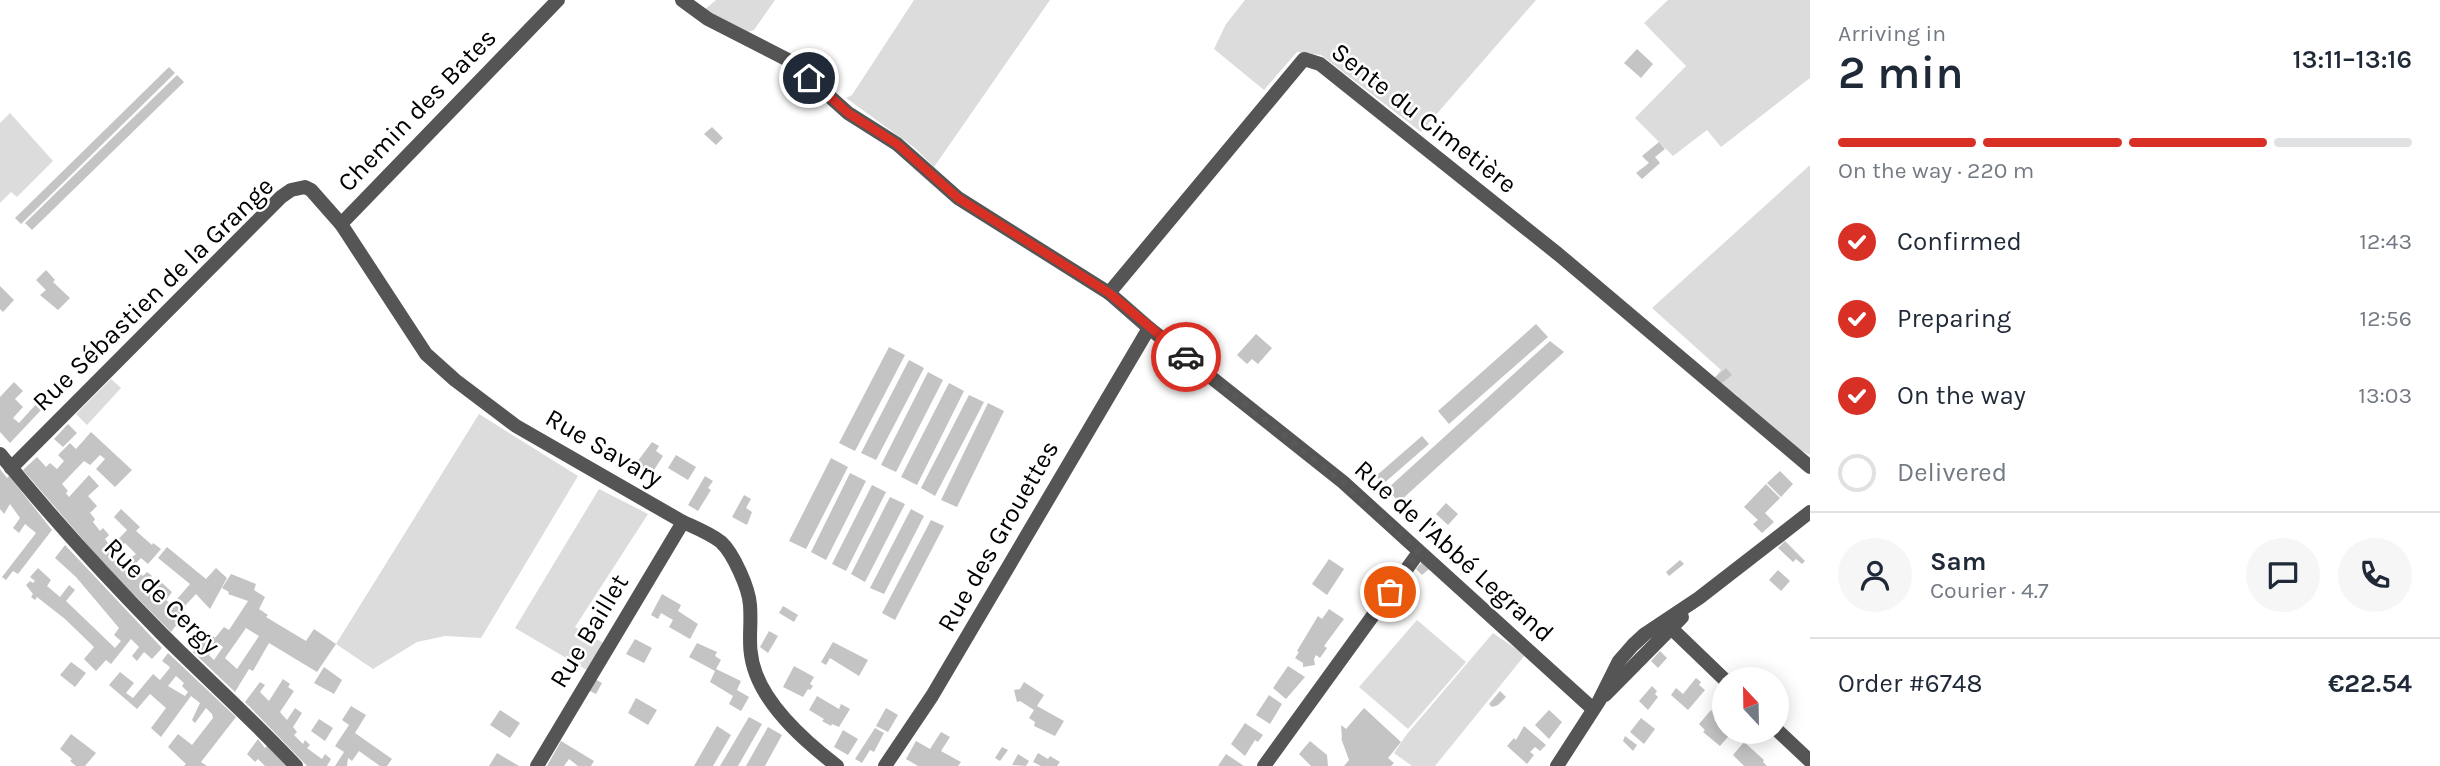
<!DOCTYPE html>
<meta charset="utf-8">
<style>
:root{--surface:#fff;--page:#f6f6f7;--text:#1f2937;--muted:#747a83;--line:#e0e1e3;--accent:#d93025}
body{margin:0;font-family:Karla,sans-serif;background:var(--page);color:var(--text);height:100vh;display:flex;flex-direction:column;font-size:26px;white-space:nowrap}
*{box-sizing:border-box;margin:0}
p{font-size:23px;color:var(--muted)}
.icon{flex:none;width:38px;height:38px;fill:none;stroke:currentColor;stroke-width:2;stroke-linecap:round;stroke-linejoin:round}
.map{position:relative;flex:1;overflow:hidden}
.sheet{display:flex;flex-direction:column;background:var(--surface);width:630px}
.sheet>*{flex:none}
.needle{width:46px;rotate:338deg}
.fabs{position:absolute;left:1712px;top:667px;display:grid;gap:14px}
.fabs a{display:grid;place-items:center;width:77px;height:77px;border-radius:50%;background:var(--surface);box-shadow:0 4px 18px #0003;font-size:35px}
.pin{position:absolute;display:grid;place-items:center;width:60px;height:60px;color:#fff;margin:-30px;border:4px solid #fff;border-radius:50%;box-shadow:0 2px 7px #0007}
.courier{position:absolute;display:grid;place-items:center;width:70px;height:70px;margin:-35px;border:5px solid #d93025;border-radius:50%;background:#fff;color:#222;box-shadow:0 2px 9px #0007}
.head em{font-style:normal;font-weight:600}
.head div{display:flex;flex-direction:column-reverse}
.head{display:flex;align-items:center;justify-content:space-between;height:119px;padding:0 28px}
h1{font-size:46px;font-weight:600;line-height:52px}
.bar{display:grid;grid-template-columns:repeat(4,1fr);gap:10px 7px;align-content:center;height:84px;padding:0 28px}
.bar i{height:9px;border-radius:5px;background:var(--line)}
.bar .current{background:var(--accent)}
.bar p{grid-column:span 4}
.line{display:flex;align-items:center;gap:18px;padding:0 28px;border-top:2px solid var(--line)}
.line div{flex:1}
.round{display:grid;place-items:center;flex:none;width:74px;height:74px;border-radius:37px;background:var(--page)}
ol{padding:0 28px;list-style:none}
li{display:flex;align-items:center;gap:21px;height:77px}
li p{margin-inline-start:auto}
li .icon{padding:7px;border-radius:50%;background:var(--accent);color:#fff;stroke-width:4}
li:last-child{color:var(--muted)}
li i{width:38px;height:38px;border:4px solid var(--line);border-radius:50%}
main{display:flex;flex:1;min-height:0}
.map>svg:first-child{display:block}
</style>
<main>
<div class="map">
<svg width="1810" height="766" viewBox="0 0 1810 766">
<rect width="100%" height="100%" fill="#fff"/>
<g fill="#dcdcdc">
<polygon points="716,0 775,0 754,30 748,32 704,10"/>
<polygon points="914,0 1050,0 934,167 915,148 846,98 852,95"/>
<polygon points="1245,0 1536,0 1421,132 1321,55 1297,52 1264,90 1214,49 1226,24"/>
<polygon points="1668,0 1810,0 1810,78 1721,147 1707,130 1673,156 1635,118 1686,66 1644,23"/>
<polygon points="10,113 53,161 17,197 11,192 0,203 0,123"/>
<polygon points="1810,165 1810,455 1789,444 1771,429 1771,425 1738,402 1738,396 1731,391 1727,392 1713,380 1721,370 1652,308"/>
<polygon points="111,379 121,388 87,425 76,414"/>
<polygon points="479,414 578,476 481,638 445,636 417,642 373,669 336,644"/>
<polygon points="599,489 648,514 575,627 609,646 592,673 515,628"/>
<polygon points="1417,620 1466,662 1408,729 1359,687"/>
<polygon points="1493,633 1525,655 1435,766 1412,766 1394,753 1407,734"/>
</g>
<g fill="#c4c4c4" fill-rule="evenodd">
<polygon points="1637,49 1653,64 1641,78 1624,63"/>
<polygon points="169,67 175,73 21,224 15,218"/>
<polygon points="177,75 184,82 32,230 25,223"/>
<polygon points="712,127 723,138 716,145 704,134"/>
<polygon points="1659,142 1665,149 1655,157 1660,163 1642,179 1636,173 1649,163 1642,156"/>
<polygon points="46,270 55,280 53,282 70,298 58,310 40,295 46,290 36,280"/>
<polygon points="0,286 14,300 3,312 0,309"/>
<polygon points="1536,324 1548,337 1449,424 1438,411"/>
<polygon points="1256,334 1272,348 1258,364 1252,359 1247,364 1237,355"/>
<polygon points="1550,341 1564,352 1399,502 1387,489"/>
<polygon points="889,347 905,355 855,451 839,443"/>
<polygon points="909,360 924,368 876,460 861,453"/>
<polygon points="1726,368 1732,375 1719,385 1713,379"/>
<polygon points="928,372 943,380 896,472 881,465"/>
<polygon points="14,382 23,391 15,399 23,407 13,418 19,423 37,403 43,408 10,443 0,432 0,397"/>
<polygon points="949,383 964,391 917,485 901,477"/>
<polygon points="969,395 984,402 935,496 921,488"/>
<polygon points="988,403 1004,411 957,507 941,500"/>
<polygon points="68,424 77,433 63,447 54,439"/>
<path d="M91,432L132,470L115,487L96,469L105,459L100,455L90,465L84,461L62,484L68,491L66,493L69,497L89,475L99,486L88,496L97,506L90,513L95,519L93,522L100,531L103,528L109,535L105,539L111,547L127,530L114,517L121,509L140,527L136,531L152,545L153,543L161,549L148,564L141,558L133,566L143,576L147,572L152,576L145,585L152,592L162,583L172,592L166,600L172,605L190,584L158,558L167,547L206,579L216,568L227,578L210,609L196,594L181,610L186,613L171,632L104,564L23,470L37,457L46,467L50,463L57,469L64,461L58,455L70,443L76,449ZM125,543L136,554L122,565L113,555Z"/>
<polygon points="1422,436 1429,444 1383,484 1376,476"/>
<polygon points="652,442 659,446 656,451 663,456 654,470 650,467 646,473 634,466"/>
<polygon points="676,455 696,467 688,480 668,468"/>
<polygon points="831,458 848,467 806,549 789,541"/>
<polygon points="0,469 7,478 9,476 52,530 18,574 13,571 6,580 2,577 36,533 25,524 19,533 13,528 20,518 10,504 4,514 0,509"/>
<polygon points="1780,471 1793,484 1781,497 1767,483"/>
<polygon points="850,473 866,481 826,560 811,552"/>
<polygon points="705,476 713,481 708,488 711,490 698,511 688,505"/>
<polygon points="1766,484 1780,498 1765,513 1774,522 1762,533 1753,524 1758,520 1744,507"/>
<polygon points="872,485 886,492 846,571 832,564"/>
<polygon points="744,495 751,499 746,508 752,512 747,525 732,517"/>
<polygon points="890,497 905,504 865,582 851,574"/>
<polygon points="1446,503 1458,514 1448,525 1436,514"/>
<polygon points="911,509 924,516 884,594 870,588"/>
<polygon points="931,520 944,526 895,620 882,613"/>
<polygon points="1785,541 1805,561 1802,564 1796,559 1793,562 1778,548"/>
<polygon points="65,545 162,648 152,659 144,652 137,661 132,656 139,647 131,639 111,664 106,660 96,671 84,659 94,647 65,619 37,597 35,600 31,597 33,594 26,585 30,581 33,583 35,581 30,577 38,568 51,580 47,586 60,597 69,585 75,590 66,601 115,648 121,641 114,635 119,628 76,577 55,558"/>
<polygon points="1329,559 1344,569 1327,595 1312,584"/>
<polygon points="1680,560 1684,564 1669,576 1666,572"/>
<polygon points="1422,562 1429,569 1422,575 1416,569"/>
<polygon points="1778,570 1790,581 1781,591 1769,580"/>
<path d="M231,574L256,584L254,590L265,597L259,609L268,615L266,617L306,641L314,629L336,644L317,672L269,643L253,671L249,669L235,692L193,652L209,632L215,638L224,627L229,630L248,601L228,594L229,592L222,588ZM246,628L259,636L237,669L225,658ZM218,643L223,647L214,660L209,655Z"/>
<polygon points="662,594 681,605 678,611 698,624 690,639 669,627 673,620 661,613 658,619 651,615"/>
<polygon points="783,606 798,615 794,622 779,613"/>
<polygon points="1329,609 1344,619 1324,646 1327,648 1320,658 1316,655 1314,659 1315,665 1303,667 1303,663 1295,658 1299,652 1297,651 1318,616 1322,619"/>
<polygon points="769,631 778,636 768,653 760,647"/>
<polygon points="635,639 652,648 644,663 626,654"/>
<polygon points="833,642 868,660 859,676 830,658 826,665 821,662"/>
<polygon points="697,643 717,652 715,656 721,660 716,669 741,681 737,690 749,697 741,711 729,704 733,696 710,682 715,671 689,657"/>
<polygon points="1660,651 1667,658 1658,668 1651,661"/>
<path d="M168,653L236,717L201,762L207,766H184L186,764L168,747L178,734L192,745L213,718L212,714L206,708L195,723L192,720L200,703L191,696L161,737L151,728L166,708L150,694L137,709L109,685L120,672L134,683L126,693L133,698L153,674L160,680L169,669L170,667L162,661ZM176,676L184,683L182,686L188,692L185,696L168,686Z"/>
<polygon points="71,662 86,673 75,687 60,675"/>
<polygon points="794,666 814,677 810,684 813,686 810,690 808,689 803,697 783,687"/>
<polygon points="1288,666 1305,677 1286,699 1273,688"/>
<polygon points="324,667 342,680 334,694 314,683"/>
<polygon points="1696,678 1701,682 1699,685 1705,690 1688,710 1671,695 1676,688 1683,694"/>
<polygon points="283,679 290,684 288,687 294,691 280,712 287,720 295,708 302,713 293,727 297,732 294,735 303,744 305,740 310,745 307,748 315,754 322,759 325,754 331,759 327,766 307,766 245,702 260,682 265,685 260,692 269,701"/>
<polygon points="595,679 602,683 596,694 588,690"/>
<polygon points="1024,682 1044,695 1037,706 1064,721 1055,736 1034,726 1035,722 1029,718 1034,710 1020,701 1017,702 1014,690 1020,689"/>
<polygon points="1652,686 1657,691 1655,694 1658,697 1648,710 1639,701"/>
<polygon points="1500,691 1506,697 1498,705 1492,707 1489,704"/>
<polygon points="1269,695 1282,704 1270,724 1256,715"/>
<polygon points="817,696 839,709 841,704 850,709 839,727 832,724 831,726 822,721 824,719 809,710"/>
<polygon points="636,698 657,710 648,725 628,713"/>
<polygon points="351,706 366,715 355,733 392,759 387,766 380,766 359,751 352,761 348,758 347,766 335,766 344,752 335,746 349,725 342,720"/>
<polygon points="886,708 898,715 888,732 876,726"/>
<polygon points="1364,708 1401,742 1388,758 1394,763 1391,766 1344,766 1349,760 1341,738 1342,739 1341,725 1346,729"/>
<polygon points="500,710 520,723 510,738 490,725"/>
<polygon points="1549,710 1562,722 1549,739 1535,725"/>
<polygon points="1711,710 1724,722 1724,732 1732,732 1720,746 1703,732 1705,730 1699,724"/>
<polygon points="749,717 762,724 738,766 720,766"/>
<polygon points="1641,718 1655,729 1644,744 1630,732"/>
<polygon points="319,719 333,728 325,741 311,731"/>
<polygon points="1245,723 1263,735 1258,742 1255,740 1245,756 1231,744"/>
<polygon points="717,726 731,735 713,766 694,766"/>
<polygon points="1524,726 1546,745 1540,751 1535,747 1530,752 1534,755 1527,764 1507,746 1514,738 1516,740"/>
<polygon points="768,727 782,735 765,766 746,766"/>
<polygon points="875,728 884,733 874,752 870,750 862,763 855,759"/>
<polygon points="843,730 858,739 848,755 834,747"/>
<polygon points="941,732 950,737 941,751 961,762 958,766 918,766 906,759 916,741 930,749"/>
<polygon points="71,734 96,753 85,766 76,766 70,761 72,759 60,749"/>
<polygon points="1625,736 1637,745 1633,751 1623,741"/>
<polygon points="258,739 265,748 267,746 287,766 265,766 258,759 255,762 247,754"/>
<polygon points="561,741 594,761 591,766 578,766 569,759 564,766 547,766"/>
<polygon points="1310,741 1327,755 1328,766 1311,766 1299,754"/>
<polygon points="1744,742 1764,760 1763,762 1767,766 1744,766 1733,755"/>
<polygon points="1002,747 1008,750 1000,761 995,758"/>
<polygon points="497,753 519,766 489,766"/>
<polygon points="1038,753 1048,759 1050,756 1060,762 1057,766 1041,766 1033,762"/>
<polygon points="1018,754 1029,761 1026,766 1012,765"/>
<polygon points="1226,754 1244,766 1218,766"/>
</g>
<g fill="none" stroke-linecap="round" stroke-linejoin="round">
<g stroke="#555" stroke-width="14">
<polyline points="682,0 708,19 790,61 848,113 897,144 958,198 1109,293 1149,328 1343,482 1593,709"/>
<polyline points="341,224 558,0"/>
<polyline points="1109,293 1304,59 1320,64 1558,254 1810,467"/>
<path d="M0,454C51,517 105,576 162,634C206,678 253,720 296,766"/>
<path d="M11,468L281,197L291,190L305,187L311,190L341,224L426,354L455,380L516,426L683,522C696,528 709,533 721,542C733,553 749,588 750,605C752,630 746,648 756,674C770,711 807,743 837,766"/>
<polyline points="1661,624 1671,628 1724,679"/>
<polyline points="1776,729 1810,761"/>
<polyline points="537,766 683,522"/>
<polyline points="885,766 932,696 1149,328"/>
<polyline points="1264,766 1419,552"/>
</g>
<g stroke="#555" stroke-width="14">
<polyline points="1605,695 1682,617"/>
<polyline points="1557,766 1599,701 1619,661 1633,645 1645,634 1699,598 1810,512"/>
</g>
</g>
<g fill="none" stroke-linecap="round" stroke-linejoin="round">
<polyline stroke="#595959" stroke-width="7" stroke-dasharray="0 12.6" points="1186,357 1343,482 1419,552 1390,592"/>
<polyline stroke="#d93025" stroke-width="9" points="809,78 848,113 897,144 958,198 1109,293 1186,357"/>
</g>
<g text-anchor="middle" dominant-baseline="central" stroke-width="5" stroke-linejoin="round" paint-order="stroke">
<g font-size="26" fill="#000" stroke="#fff">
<text transform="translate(417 110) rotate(-46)">Chemin des Bates</text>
<text transform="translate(1424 118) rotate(38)">Sente du Cimetière</text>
<text transform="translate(153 294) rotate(-44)">Rue Sébastien de la Grange</text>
<text transform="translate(604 448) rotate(30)">Rue Savary</text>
<text transform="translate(998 536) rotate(-60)">Rue des Grouettes</text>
<text transform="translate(1454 551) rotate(42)">Rue de l'Abbé Legrand</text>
<text transform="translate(162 596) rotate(45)">Rue de Cergy</text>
<text transform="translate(589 631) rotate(-59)">Rue Baillet</text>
</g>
</g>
</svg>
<div class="fabs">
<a><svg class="needle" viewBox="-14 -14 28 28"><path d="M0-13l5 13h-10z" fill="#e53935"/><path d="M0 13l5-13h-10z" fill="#747a83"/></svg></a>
</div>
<div class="pin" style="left:1390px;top:592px;background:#ea580c"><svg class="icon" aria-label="bag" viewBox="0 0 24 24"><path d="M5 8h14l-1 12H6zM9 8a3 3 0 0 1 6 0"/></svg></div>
<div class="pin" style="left:809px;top:78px;background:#1f2937"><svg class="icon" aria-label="home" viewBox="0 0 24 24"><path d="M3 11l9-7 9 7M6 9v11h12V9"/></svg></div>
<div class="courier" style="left:1186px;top:357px"><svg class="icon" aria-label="car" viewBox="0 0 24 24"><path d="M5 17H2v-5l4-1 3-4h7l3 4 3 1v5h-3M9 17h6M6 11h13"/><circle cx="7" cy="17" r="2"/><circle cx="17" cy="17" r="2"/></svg></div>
</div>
<section class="sheet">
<div class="head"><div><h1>2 min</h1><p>Arriving in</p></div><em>13:11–13:16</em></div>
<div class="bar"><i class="current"></i><i class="current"></i><i class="current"></i><i></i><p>On the way · 220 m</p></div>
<ol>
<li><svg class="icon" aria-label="check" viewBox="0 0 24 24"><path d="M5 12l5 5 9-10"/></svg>Confirmed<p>12:43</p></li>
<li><svg class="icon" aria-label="check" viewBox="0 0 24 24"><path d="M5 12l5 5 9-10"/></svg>Preparing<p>12:56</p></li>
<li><svg class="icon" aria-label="check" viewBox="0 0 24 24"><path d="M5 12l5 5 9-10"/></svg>On the way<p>13:03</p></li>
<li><i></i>Delivered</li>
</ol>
<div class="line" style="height:126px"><a class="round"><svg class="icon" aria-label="person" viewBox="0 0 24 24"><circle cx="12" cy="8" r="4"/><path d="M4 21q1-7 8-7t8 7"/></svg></a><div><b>Sam</b><p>Courier · 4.7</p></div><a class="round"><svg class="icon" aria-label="chat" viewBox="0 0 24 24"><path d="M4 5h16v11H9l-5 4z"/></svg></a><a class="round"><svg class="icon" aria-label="phone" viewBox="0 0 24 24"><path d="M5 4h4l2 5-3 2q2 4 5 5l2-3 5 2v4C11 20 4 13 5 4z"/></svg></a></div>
<div class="line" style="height:91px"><div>Order #6748</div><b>€22.54</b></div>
</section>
</main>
